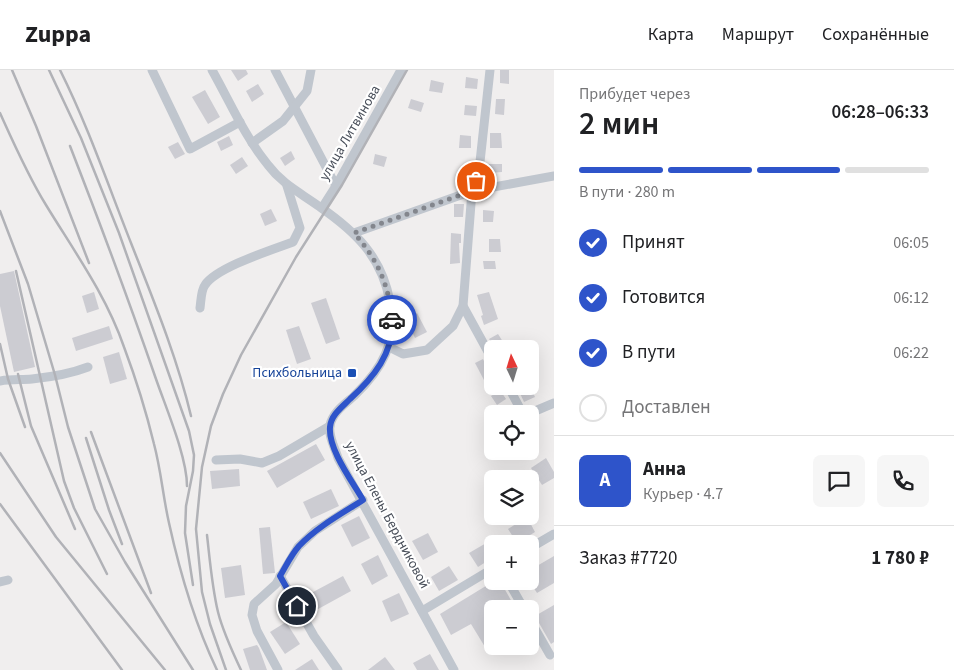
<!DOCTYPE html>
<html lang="ru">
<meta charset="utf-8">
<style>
:root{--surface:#fff;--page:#f6f6f6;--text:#202124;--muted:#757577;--line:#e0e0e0;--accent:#2e54ca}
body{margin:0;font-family:"Source Sans 3",sans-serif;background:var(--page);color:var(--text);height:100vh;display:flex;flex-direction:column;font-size:19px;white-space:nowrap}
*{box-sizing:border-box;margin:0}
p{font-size:16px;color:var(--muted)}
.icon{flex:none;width:28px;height:28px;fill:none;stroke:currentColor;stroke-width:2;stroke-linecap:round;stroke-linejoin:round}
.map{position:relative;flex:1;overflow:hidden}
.side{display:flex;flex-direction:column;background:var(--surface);width:400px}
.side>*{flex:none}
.needle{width:32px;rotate:356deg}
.tools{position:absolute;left:484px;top:270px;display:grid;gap:10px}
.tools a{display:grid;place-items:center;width:55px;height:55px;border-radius:8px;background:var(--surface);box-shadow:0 5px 20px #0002;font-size:25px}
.pin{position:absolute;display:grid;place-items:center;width:42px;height:42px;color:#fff;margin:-21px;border:2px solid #fff;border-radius:50%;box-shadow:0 1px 5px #0007}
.courier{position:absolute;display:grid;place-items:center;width:50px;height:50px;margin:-25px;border:4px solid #2e54ca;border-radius:50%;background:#fff;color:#222;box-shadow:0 1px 6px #0007}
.summary em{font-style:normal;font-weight:600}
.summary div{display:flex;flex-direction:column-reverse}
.summary{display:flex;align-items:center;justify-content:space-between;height:85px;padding:0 25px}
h1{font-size:32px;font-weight:600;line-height:38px}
.bar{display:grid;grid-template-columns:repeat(4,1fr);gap:8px 5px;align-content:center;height:60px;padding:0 25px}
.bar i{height:6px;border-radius:4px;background:var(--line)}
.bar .active{background:var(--accent)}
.bar p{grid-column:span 4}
.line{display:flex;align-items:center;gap:12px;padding:0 25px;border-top:1px solid var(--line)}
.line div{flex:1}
.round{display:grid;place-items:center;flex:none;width:52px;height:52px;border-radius:8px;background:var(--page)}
ol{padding:0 25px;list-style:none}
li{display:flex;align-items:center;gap:15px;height:55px}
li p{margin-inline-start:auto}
li .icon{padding:5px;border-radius:50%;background:var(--accent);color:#fff;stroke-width:4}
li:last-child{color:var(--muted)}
li i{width:28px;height:28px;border:2px solid var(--line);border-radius:50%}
header{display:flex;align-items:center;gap:30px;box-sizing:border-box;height:70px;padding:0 25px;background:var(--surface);border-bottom:1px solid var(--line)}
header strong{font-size:24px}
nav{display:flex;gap:28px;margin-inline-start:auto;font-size:18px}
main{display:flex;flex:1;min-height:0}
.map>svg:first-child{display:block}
</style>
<header>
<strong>Zuppa</strong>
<nav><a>Карта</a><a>Маршрут</a><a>Сохранённые</a></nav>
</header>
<main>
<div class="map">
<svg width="554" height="600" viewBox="0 0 554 600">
<rect width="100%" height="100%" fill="#f0eeee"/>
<g fill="#ccccd2">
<polygon points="231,0 246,0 248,4 238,11"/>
<polygon points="500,0 509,0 509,14 500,13"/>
<polygon points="466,7 478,9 477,19 465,18"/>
<polygon points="431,10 444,13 442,23 429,21"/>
<polygon points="258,14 264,24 252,32 246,21"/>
<polygon points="205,20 220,47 208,54 192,27"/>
<polygon points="411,29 424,33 421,42 408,38"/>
<polygon points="496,29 505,29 504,45 495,44"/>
<polygon points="465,35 477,36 476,46 464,45"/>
<polygon points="490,63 501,63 502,78 490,78"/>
<polygon points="460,65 471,66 471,78 459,78"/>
<polygon points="229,66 233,75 221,81 217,72"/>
<polygon points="178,72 185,84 175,89 168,77"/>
<polygon points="291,81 295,89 285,96 280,88"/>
<polygon points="375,84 387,87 384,97 373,94"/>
<polygon points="242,87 248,96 236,104 230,95"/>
<polygon points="488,94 502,94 502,102 489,103"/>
<polygon points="454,134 464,134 463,147 454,147"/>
<polygon points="271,139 277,151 265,156 260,144"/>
<polygon points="483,140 494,141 493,152 483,152"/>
<polygon points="451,163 461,164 461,173 459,173 460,193 450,194"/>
<polygon points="489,169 500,169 501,182 489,182"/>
<polygon points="483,191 495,191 496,199 484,199"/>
<polygon points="14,201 35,297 14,302 0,236 0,204"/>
<polygon points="94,222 99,239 87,243 82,226"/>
<polygon points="489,222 498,249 484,255 481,246 483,245 477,225"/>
<polygon points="326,228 340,269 326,274 311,233"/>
<polygon points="417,243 427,262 415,268 406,249"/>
<polygon points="109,256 113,269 76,281 72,268"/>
<polygon points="299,256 311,289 297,294 286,260"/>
<polygon points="498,264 505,275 495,279 489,269"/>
<polygon points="119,282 127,309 110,314 103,287"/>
<polygon points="483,289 492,308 485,312 475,293"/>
<polygon points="524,316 530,316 535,327 524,332 518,319"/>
<polygon points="500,320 506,329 497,335 491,326"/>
<polygon points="316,374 325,390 277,418 267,401"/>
<polygon points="546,388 554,402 554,408 542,415 531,398"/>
<polygon points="239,399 240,416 212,419 210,401"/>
<polygon points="331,419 339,436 311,449 303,432"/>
<polygon points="359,446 370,468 352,477 341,455"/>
<polygon points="527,447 535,462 517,473 508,459"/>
<polygon points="270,457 275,503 263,504 259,458"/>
<polygon points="428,463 438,482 423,490 412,471"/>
<polygon points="488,472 492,479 492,488 478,497 469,483"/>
<polygon points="378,485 388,506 372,515 361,494"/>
<polygon points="554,486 554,513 537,523 530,512 530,500"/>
<polygon points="241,495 245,525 225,528 221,498"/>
<polygon points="449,496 458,510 439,521 431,507"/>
<polygon points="343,506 351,521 309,544 300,529"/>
<polygon points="494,511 500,511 516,539 492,539 492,572 485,577 471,554 451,565 440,544"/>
<polygon points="399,523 409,544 391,552 382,531"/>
<polygon points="554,535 554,572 551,574 535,546"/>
<polygon points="286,552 300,574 285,584 270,562"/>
<polygon points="257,575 259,578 267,600 250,600 243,579"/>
<polygon points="430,584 439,600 417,600 413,593"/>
<polygon points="385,587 395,600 368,600"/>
<polygon points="312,589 319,600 295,600"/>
</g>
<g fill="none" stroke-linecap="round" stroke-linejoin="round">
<g stroke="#c0c6ce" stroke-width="9">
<polyline points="152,0 190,79 240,52"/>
<path d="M212,0C230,32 245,67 268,95C283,115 301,123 320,137C356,162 382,187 390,232C398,272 382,299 354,326C345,334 333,342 330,355C328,366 335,378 338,388L454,600"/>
<polyline points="275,0 336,116"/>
<polyline points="252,73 283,51 307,21 311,0"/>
<polyline points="322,138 336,116 401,0"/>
<polyline points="354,163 472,121 554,106"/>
<polyline points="463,236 492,289"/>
<path d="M200,238C201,231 201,220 205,215C217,197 272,180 293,172L300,158L287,116"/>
<polyline points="389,277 403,284 427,280 453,256 463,236 472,121 479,101 490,0"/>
<path d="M0,311C11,309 21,310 32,309C51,307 70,304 88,297"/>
<polyline points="508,316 523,344"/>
<polyline points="528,344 554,333"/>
<polyline points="216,390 240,389 262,393 279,386 330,356"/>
<polyline points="530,478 554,464"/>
<polyline points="280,506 314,566 338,600"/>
<polyline points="508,511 524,539"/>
<polyline points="0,512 8,510"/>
<polyline points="422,541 492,499"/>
<polyline points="530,550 550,585"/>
<polyline points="278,600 257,561 252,545 254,534 276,514 298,477 315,461 363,430"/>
</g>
<g stroke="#b1b2b7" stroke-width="2.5">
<polyline points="12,0 36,56 89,193"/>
<polyline points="49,0 81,68 119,163 189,361 194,385 193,401 186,436 185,463 193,515"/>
<path d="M60,0C88,56 108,115 131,173C153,229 177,287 191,346"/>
<path d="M0,43C14,74 28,106 46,135C74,181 106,225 124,277C136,309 146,341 154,374C161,400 163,427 169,453C180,503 195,554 217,600"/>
<path d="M70,76C100,153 129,231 156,309C166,338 187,387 187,416"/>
<polyline points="0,141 28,214 55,305 68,357 95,439 125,492 193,600"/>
<polyline points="16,201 64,411 74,438 107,504"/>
<polyline points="0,274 8,309 25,357"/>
<polyline points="18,304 31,356 75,459"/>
<polyline points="91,362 151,523"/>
<polyline points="86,368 109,440 122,474"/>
<polyline points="0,383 56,467 165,600"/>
<polyline points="0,434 122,600"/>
<path d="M207,465C210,491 212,517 218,542C223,562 232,581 241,600"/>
<polyline points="226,600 210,554 202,522 196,459 202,397 211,356 223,324 241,285 296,187 342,115 407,0"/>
</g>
</g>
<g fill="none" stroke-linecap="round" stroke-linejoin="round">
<path stroke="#83868d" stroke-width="5" stroke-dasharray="0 9" d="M392,250C389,214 377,189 354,163L472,121L476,111"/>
<path stroke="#2e54ca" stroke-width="6" d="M297,536L280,506C286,496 291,485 299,476C317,457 341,444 363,430C352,411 328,379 330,357C331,345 342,337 350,329C373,308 394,283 392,250"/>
</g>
<rect fill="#1a4fb4" stroke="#fff" stroke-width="2" x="347" y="298" width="10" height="10" rx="2.5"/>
<g text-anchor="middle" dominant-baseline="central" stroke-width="4.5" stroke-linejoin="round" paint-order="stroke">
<g font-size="14" fill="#484e59" stroke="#fff">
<text transform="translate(350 63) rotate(-60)">улица Литвинова</text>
<text transform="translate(387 445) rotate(62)">улица Елены Бердниковой</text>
</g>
<g font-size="14" fill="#164399" stroke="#fff" text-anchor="end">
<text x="342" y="303">Психбольница</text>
</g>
</g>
</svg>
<div class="tools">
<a><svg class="needle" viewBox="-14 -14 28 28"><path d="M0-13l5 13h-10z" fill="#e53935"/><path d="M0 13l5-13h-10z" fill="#757577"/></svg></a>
<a><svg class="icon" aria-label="locate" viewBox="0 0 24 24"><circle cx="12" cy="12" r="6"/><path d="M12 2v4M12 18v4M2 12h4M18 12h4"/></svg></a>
<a><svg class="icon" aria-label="layers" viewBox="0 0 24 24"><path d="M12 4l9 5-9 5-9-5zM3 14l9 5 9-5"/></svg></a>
<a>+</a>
<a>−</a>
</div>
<div class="pin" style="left:476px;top:111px;background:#ea580c"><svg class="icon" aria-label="bag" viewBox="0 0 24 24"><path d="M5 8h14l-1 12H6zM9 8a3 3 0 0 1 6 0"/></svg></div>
<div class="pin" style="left:297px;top:536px;background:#1f2937"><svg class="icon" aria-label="home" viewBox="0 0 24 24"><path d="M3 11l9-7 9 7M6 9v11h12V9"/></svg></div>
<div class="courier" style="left:392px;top:250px"><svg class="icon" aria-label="car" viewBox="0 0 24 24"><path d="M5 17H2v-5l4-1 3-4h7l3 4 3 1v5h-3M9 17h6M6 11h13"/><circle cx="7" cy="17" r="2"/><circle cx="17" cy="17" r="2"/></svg></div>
</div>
<section class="side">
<div class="summary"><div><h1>2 мин</h1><p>Прибудет через</p></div><em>06:28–06:33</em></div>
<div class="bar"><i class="active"></i><i class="active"></i><i class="active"></i><i></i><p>В пути · 280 m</p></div>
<ol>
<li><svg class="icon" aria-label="check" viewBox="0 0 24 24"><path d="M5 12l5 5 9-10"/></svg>Принят<p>06:05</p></li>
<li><svg class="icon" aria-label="check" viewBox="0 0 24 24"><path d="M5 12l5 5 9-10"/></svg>Готовится<p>06:12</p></li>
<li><svg class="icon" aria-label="check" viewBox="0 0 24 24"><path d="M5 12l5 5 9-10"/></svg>В пути<p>06:22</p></li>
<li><i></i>Доставлен</li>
</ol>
<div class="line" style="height:90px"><b class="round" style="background:var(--accent);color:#fff">А</b><div><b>Анна</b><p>Курьер · 4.7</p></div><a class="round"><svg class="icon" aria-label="chat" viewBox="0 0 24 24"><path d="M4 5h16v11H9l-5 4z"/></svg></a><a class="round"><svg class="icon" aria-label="phone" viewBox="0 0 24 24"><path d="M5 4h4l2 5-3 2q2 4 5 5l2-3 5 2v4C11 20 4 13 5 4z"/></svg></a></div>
<div class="line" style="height:65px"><div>Заказ #7720</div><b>1 780 ₽</b></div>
</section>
</main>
